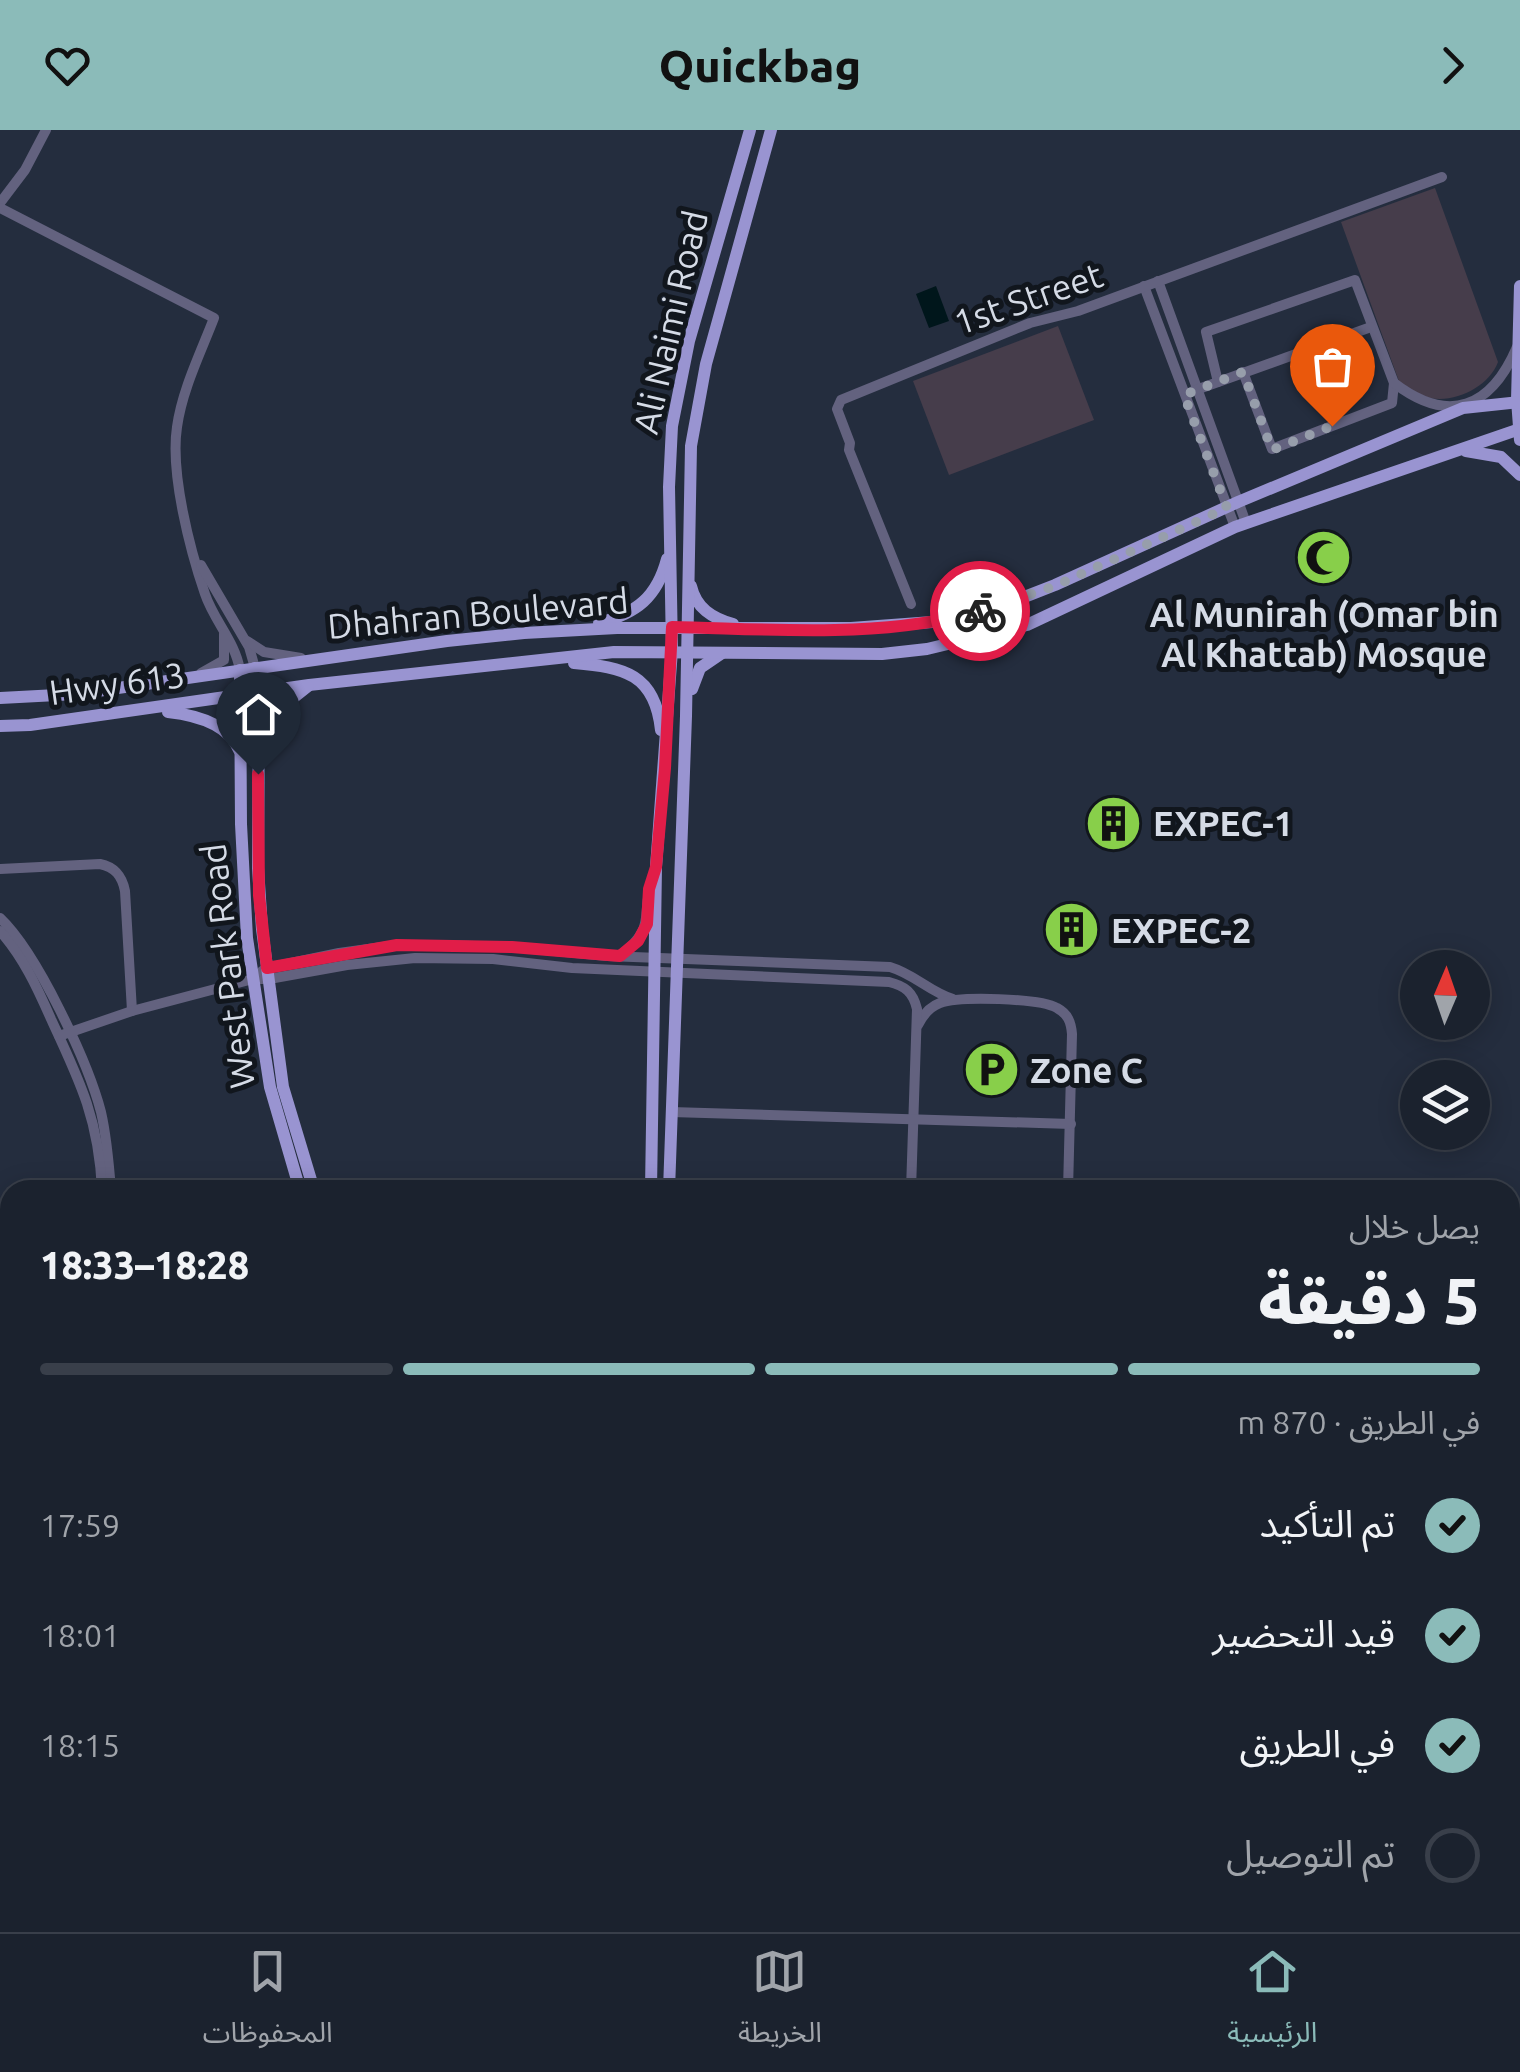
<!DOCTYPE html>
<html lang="ar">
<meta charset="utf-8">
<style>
:root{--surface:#1b222e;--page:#282f3a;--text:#f1f3f6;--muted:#a0a4aa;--line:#393f4a;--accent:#8bbbb9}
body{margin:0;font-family:Ubuntu,"Noto Sans Arabic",sans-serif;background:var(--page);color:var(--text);direction:rtl;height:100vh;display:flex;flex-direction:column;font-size:38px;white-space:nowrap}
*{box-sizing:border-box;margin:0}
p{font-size:32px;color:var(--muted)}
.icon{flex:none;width:55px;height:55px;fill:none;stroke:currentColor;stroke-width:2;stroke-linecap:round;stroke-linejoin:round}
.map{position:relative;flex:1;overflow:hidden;direction:ltr}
.drawer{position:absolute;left:0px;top:1050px;width:1520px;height:752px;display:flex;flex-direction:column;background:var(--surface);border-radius:30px 30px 0 0;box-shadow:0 5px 25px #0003,0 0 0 2px var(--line);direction:rtl}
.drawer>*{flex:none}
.needle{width:65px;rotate:2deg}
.controls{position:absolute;left:1400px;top:820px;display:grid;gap:20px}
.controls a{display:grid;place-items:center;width:90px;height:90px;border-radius:50%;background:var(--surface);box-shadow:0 5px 25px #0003,0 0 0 2px var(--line);font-size:50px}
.pin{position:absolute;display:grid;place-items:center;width:85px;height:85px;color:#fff;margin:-102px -42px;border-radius:50% 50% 50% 0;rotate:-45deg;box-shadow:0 0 10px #0007}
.pin .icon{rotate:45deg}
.courier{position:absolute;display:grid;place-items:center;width:100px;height:100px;margin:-50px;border:8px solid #e11d48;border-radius:50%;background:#fff;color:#222;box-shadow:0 2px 12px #0007}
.head em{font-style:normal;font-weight:800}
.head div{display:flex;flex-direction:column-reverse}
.head{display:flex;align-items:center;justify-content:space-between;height:170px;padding:0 40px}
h1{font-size:65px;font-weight:800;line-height:75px}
.bar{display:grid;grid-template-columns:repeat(4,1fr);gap:15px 10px;align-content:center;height:120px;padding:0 40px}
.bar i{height:12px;border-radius:8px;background:var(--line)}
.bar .current{background:var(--accent)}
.bar p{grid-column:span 4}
ol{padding:0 40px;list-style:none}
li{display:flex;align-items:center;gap:30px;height:110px}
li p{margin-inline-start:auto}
li .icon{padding:10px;border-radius:50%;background:var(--accent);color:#111;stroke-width:4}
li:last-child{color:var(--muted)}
li i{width:55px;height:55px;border:5px solid var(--line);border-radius:50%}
header{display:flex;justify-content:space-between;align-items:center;height:130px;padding:0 40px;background:var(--accent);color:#111;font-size:45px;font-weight:800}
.menu{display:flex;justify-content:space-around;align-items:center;height:140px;border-top:2px solid var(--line);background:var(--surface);font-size:28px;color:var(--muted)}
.menu a{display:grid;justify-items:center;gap:5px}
.menu .current{color:var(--accent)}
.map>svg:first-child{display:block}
</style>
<header><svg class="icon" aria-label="forward" viewBox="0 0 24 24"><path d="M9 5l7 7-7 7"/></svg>Quickbag<svg class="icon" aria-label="heart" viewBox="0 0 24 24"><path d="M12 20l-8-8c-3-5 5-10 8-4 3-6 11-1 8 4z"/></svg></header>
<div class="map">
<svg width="1520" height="1802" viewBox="0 0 1520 1802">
<rect width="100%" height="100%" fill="#242d3e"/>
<g fill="#463d4b">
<path d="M1435,58L1498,232C1489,256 1457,273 1430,268C1420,266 1410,258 1400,254L1341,92Z"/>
<polygon points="1058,196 1094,290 949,345 913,251"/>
<polygon points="1035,1793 1084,1793 1084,1802 1036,1802"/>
</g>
<polygon fill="#00161b" points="936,156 949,191 929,198 916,164"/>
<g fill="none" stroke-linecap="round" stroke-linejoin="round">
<g stroke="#63627f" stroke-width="10">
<polyline points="0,73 25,40 46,0"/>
<path d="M0,78L214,188C201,222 182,260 177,297C170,343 190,420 205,464C214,491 235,511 240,540"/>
<polyline points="1158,151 1246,393"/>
<polyline points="1144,156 1235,397"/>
<polyline points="1218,252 1206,202 1355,150 1394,253 1392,273 1272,319 1243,242"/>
<path d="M1394,253C1449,295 1491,278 1517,217"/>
<polyline points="1193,261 1371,197"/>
<polyline points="201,435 249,517 255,538"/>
<polyline points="911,474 849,320 850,313 837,279 841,270 1030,193 1078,181 1442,47"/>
<polyline points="247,511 264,522 301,528"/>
<polyline points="201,543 224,530 224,504"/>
<path d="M0,739L100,734C115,737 122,746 125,761L132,881"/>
<path d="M0,788C37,823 88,932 101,982C107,1008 109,1034 111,1060"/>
<path d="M0,801C23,827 37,857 51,889C80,951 99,990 102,1060"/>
<path d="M620,826C659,795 639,786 653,747"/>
<path d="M262,841L267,838L339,823L397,815H439L512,817L607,826L890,837C914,844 930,862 953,869"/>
<path d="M918,895C923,885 929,877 940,873C959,866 1040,868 1057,878C1068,884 1071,892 1072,904L1068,1060"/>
<path d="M59,906L132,881L253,849H269L347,835L415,828L493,829L572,838L889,852C905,856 913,862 917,879L911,1060"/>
<polyline points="671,982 1071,994"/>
<polyline points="1510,1315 1518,1314"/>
<polyline points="1510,1369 1520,1370"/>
<polyline points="0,1452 10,1444"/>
<polyline points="0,1464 10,1456"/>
<polyline points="1510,1483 1520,1483"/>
<polyline points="1510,1671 1520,1672"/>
<polyline points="386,1792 392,1802"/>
<polyline points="445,1792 452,1802"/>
<polyline points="502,1792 509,1802"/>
<polyline points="557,1792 563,1802"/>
<polyline points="609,1792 611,1802"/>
<polyline points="797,1792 797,1802"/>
<polyline points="658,1802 659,1792"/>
<polyline points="817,1802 817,1792"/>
<polyline points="1216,1802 1216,1792"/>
<polyline points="1262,1802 1263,1792"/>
<polyline points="1321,1802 1322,1792"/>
<polyline points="1431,1802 1431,1792"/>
</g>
<g stroke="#9994d1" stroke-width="12">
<polyline points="1520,156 1517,270 1520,310"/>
<polyline points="1466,321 1501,327 1520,345"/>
<path d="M691,456C696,478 712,488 733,494"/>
<path d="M599,493C637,483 657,467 667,429"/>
<path d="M574,533C624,537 655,544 661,600"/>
<polyline points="255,538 259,563 258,738 262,799 283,957 314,1060"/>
<polyline points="240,540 241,694 247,808 270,957 300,1060"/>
<polyline points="692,559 700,538 722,523"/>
<polyline points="0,568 76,564 447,511 524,503 617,498 851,498 946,491 1004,475 1055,455 1238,372 1463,278 1520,272"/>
<path d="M168,582C195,585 228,593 239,620"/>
<polyline points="0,596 30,595 309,555 614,522 882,524 927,519 1027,495 1235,397 1520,299"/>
<polyline points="263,618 274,583 308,556"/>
<polyline points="651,1060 656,737 672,520 669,357 672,296 689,211 750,0"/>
<polyline points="669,1060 686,586 691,316 706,234 771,0"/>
<polyline points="1510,1156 1520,1156"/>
<polyline points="1510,1169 1520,1169"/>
<polyline points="309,1802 316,1792"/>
<polyline points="329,1802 337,1792"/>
</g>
</g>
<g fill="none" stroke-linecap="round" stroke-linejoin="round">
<polyline stroke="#979eab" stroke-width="10" stroke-dasharray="0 18" points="980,481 1055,456 1227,378 1184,265 1243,242 1272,320 1332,296"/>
<path stroke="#e11d48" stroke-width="12" d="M258,644L259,765L267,838L397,815L512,817L620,826L638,811L647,794L649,759L656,737L665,638L672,497C773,499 881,509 980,481"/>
</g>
<defs>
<symbol id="mosque-disc" viewBox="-11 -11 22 22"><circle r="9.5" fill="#88cf4a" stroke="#11161d"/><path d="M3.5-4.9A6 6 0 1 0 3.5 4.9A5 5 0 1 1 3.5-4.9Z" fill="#111"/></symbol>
<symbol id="building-disc" viewBox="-11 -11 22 22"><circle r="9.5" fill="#88cf4a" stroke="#11161d"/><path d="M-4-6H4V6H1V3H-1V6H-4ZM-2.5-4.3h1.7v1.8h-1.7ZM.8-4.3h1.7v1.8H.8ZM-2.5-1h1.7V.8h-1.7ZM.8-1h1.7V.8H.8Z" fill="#111"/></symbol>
<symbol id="parking-disc" viewBox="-11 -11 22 22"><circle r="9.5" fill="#88cf4a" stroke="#11161d"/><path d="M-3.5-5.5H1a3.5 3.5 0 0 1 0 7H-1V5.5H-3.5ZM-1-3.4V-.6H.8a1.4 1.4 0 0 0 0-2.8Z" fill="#111"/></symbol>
</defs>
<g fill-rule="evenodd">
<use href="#mosque-disc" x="1292" y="396" width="63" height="63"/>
<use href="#building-disc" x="1082" y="662" width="63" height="63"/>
<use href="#building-disc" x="1040" y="768" width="63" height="63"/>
<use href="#parking-disc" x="960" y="908" width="63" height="63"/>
</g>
<g text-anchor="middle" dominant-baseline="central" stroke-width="10" stroke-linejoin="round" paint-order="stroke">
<g font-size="35" fill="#d5dbe6" stroke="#11161d">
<text transform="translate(1028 168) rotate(-19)">1st Street</text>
<text transform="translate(670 192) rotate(-77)">Ali Naimi Road</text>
<text transform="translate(478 483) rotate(-5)">Dhahran Boulevard</text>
<text transform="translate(117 553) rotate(-8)">Hwy 613</text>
<text transform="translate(227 836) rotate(-97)">West Park Road</text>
</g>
<g font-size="35" font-weight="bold" fill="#d5dbe6" stroke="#11161d" text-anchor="start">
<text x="1324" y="484" text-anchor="middle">Al Munirah (Omar bin<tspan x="1324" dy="40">Al Khattab) Mosque</tspan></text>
<text x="1153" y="693">EXPEC-1</text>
<text x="1111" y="800">EXPEC-2</text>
<text x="1030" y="940">Zone C</text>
</g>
</g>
</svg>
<div class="controls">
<a><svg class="needle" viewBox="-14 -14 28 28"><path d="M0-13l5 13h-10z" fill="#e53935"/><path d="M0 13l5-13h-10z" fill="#a0a4aa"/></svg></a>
<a><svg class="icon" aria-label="layers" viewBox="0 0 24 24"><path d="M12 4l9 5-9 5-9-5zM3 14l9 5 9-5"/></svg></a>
</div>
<div class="pin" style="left:1332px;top:296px;background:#ea580c"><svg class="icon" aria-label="bag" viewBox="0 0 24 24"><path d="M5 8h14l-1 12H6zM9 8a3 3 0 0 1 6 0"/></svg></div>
<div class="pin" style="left:258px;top:644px;background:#1f2937"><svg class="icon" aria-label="home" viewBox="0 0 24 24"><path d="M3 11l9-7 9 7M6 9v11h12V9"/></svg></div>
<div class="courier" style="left:980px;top:481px"><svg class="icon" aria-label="bike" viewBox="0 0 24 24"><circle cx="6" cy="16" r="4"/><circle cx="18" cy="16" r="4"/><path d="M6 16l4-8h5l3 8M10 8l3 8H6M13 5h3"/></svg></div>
<section class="drawer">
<div class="head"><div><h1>5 دقيقة</h1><p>يصل خلال</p></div><em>18:28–18:33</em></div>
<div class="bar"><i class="current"></i><i class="current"></i><i class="current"></i><i></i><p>في الطريق · 870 m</p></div>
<ol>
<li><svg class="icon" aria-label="check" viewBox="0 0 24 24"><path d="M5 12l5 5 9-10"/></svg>تم التأكيد<p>17:59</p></li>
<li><svg class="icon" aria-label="check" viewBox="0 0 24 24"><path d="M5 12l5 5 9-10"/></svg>قيد التحضير<p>18:01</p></li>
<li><svg class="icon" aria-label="check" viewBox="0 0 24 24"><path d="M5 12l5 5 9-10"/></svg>في الطريق<p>18:15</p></li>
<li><i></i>تم التوصيل</li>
</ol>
</section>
</div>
<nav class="menu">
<a class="current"><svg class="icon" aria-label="home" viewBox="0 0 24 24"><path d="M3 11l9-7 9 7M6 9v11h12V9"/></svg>الرئيسية</a>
<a><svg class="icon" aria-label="map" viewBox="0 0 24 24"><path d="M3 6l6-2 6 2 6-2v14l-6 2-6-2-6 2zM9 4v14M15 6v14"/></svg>الخريطة</a>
<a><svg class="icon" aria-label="saved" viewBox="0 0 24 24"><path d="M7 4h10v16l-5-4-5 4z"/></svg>المحفوظات</a>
</nav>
